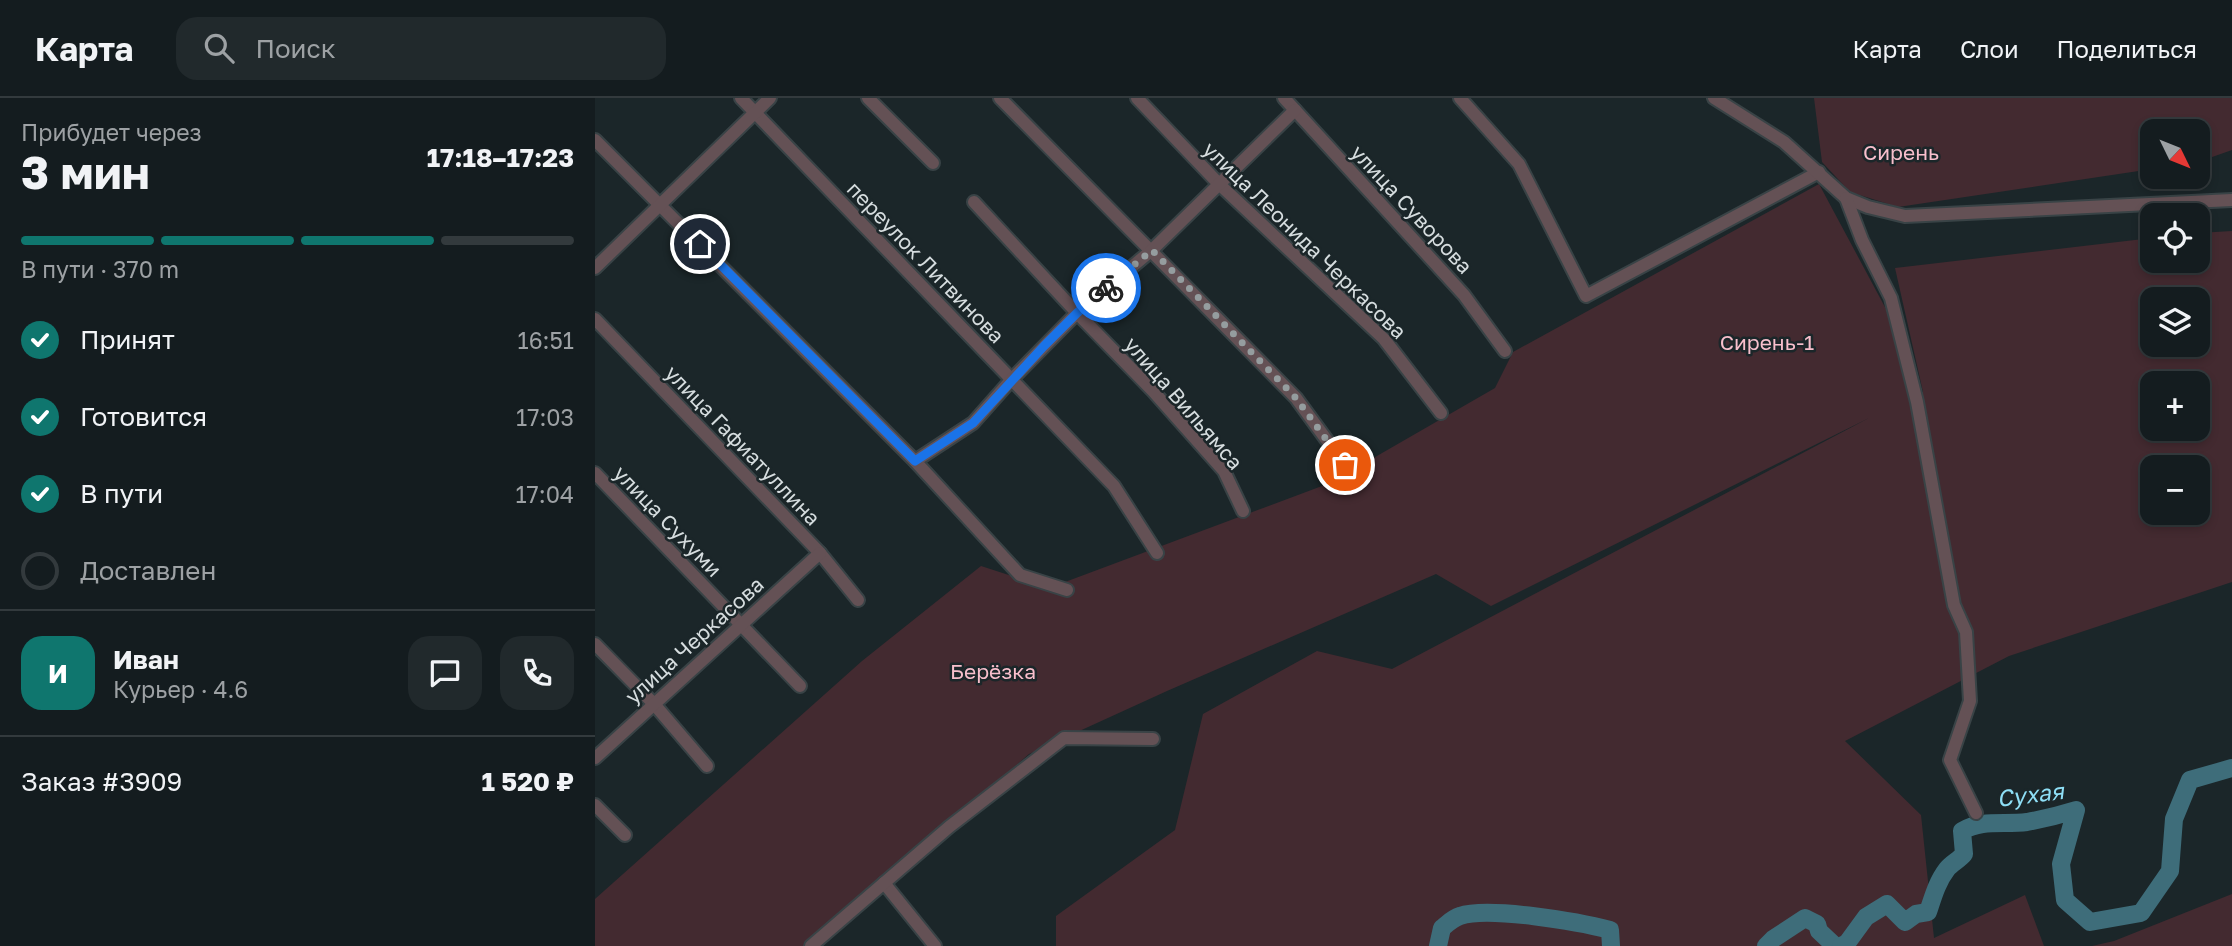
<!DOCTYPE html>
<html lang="ru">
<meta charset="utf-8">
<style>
:root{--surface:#141c1f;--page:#21292c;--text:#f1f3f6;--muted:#9da1a4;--line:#333a3d;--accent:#0f766e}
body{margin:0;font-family:"Golos Text",sans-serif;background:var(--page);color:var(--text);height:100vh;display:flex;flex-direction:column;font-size:26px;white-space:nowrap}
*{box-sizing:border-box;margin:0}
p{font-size:23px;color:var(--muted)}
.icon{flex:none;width:38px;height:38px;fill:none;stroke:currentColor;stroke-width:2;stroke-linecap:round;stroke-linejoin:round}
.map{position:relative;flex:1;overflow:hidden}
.side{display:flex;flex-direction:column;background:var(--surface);width:595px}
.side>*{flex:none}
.needle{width:46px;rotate:133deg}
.tools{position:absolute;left:1545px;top:21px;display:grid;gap:14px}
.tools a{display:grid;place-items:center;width:70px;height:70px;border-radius:14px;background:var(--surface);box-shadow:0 4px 10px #0003,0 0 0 2px var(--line);font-size:35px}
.pin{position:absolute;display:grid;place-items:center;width:60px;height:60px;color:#fff;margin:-30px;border:4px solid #fff;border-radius:50%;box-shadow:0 2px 7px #0007}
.courier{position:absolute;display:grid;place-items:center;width:70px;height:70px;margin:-35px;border:5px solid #1a73e8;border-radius:50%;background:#fff;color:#222;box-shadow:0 2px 9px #0007}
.summary em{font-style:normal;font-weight:700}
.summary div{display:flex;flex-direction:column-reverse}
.summary{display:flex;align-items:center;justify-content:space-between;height:119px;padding:0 21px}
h1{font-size:46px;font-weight:700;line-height:52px}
.bar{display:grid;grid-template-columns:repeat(4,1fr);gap:10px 7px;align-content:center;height:84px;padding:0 21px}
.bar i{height:9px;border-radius:5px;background:var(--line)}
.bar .active{background:var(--accent)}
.bar p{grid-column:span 4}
.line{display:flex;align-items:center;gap:18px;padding:0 21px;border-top:2px solid var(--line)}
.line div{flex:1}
.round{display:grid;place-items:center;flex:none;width:74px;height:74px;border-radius:21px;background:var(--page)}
ol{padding:0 21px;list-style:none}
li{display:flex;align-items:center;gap:21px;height:77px}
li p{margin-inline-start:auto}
li .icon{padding:7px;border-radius:50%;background:var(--accent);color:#fff;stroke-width:4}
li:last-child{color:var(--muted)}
li i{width:38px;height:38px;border:4px solid var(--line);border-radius:50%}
header{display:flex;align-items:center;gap:42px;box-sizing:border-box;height:98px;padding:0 35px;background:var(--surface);border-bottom:2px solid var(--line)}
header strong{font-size:33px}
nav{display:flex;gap:38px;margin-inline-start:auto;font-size:24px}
.search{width:490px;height:63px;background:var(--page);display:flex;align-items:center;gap:18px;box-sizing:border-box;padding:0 24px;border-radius:21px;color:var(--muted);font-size:26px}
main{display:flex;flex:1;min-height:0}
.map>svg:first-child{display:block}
</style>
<header>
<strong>Карта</strong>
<div class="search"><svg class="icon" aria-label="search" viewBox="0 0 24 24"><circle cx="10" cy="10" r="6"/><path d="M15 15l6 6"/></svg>Поиск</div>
<nav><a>Карта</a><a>Слои</a><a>Поделиться</a></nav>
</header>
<main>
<section class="side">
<div class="summary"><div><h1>3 мин</h1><p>Прибудет через</p></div><em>17:18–17:23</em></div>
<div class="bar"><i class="active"></i><i class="active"></i><i class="active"></i><i></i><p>В пути · 370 m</p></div>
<ol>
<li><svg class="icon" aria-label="check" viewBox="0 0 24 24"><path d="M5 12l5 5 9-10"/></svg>Принят<p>16:51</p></li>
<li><svg class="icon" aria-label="check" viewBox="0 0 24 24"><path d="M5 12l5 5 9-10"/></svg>Готовится<p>17:03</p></li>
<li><svg class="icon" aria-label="check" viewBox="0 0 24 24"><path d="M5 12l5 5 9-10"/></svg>В пути<p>17:04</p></li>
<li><i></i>Доставлен</li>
</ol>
<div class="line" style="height:126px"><b class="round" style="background:var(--accent);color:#fff">И</b><div><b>Иван</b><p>Курьер · 4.6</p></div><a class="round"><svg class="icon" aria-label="chat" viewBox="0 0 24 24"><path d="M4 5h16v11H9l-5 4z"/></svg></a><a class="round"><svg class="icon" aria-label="phone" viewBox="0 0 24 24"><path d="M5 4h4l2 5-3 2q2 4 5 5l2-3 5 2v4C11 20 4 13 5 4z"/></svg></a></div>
<div class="line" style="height:91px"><div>Заказ #3909</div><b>1 520 ₽</b></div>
</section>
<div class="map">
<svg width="1637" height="848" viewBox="0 0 1637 848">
<rect width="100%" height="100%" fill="#1b2629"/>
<g fill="#432a30" fill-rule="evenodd">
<polygon points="1219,0 1637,0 1637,52 1603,64 1603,33 1558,33 1557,71 1303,109 1255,94 1227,64"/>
<path d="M1224,86L1291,211L1318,298L1328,294L1300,170L1557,140L1558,163H1603V135L1637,133V484L1414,558L1250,643L1326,717L1339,840L1430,797L1449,848H461V818L580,732L608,616L722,553L797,571L1274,320L896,508L841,476L572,593L434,656L215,848H0V801L267,563L386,468L454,490L735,385L900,290L918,254ZM1558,201H1603V247H1558ZM1558,285H1603V331H1558ZM1558,369H1603V415H1558Z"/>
<polygon points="1637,796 1637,848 1497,848 1519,843"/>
</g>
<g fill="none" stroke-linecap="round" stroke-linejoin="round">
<g stroke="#3e6d7a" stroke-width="18">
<path d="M843,848L847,830C852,826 858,820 865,818C893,808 985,824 1015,832L1016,848"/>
<polyline points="1171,848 1178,841 1210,820 1222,826 1224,833 1240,848"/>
<path d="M1246,848L1252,845L1271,819L1292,806L1310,824L1321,816L1333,814C1338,799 1342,784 1352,771C1357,765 1364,762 1369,756L1367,733C1387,721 1409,727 1432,724C1449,721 1465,717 1481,712L1466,766L1470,802L1495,824L1546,815L1575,773L1579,721L1595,682L1637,670"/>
</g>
<defs>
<g id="minor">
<polyline points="146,0 519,388 562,455"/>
<polyline points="273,0 338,65"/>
<polyline points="405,0 701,300 750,367"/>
<polyline points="542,0 624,86 789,241 846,315"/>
<polyline points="689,0 869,197 910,253"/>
<polyline points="865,0 924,66 991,198 1224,74"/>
<polyline points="1119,0 1189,44 1251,100 1273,109 1310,118 1637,102"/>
<polyline points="0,42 320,363 425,477 472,492"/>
<polyline points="1251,100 1267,142 1296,200 1322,304 1359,507 1371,534 1375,603 1355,662 1381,715"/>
<polyline points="379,104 482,215 558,293 629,373 648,413"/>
<polyline points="0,170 175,0"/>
<polyline points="0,221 225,455 263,502"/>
<polyline points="320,363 378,325 417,281 482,215 557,152 700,12"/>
<polyline points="0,375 205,588"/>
<polyline points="0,546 59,606 112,668"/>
<polyline points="0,660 225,455"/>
<polyline points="0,707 30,737"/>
<polyline points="289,785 340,848"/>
<polyline points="216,848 354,729 469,640 558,641"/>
</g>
</defs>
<use href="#minor" stroke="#394346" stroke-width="16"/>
<use href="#minor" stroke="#645155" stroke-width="12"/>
</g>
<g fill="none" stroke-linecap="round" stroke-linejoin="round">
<polyline stroke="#959d9f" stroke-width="7" stroke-dasharray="0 12.6" points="511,190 557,152 701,300 750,367"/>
<polyline stroke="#1a73e8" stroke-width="9" points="105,146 320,363 378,325 449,248 482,215 511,190"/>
</g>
<g text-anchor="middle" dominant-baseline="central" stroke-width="5" stroke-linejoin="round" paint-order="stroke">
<g font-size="21" fill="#f8bfcc" stroke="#1b2629">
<text x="1306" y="54">Сирень</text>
<text x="1172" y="244">Сирень-1</text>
<text x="398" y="573">Берёзка</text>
</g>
<g font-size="21" fill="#d6dddf" stroke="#1b2629">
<text transform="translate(817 111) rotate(47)">улица Суворова</text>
<text transform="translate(710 142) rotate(44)">улица Леонида Черкасова</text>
<text transform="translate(331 164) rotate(46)">переулок Литвинова</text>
<text transform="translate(589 305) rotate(49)">улица Вильямса</text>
<text transform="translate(148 347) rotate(46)">улица Гафиатуллина</text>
<text transform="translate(73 423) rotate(46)">улица Сухуми</text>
<text transform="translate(99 542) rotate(-42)">улица Черкасова</text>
</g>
<g font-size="23" font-style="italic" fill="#8edff6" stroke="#1b2629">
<text transform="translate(1435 696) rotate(-7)">Сухая</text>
</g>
</g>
</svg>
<div class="tools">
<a><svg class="needle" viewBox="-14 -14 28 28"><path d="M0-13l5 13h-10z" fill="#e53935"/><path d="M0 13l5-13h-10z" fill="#9da1a4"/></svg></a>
<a><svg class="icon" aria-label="locate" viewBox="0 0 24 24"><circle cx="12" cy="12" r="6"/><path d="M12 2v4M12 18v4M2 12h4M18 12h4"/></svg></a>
<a><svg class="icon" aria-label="layers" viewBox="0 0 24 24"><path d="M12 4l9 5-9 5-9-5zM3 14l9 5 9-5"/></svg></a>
<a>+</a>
<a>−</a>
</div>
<div class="pin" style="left:750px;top:367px;background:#ea580c"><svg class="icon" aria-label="bag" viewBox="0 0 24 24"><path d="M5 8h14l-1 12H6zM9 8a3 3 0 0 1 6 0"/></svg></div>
<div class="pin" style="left:105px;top:146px;background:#1f2937"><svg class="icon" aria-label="home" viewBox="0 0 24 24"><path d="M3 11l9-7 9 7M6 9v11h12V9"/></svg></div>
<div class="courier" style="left:511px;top:190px"><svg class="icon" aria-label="bike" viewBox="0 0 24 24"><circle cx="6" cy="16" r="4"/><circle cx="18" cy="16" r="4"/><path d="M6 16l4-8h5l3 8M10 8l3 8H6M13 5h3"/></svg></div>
</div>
</main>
